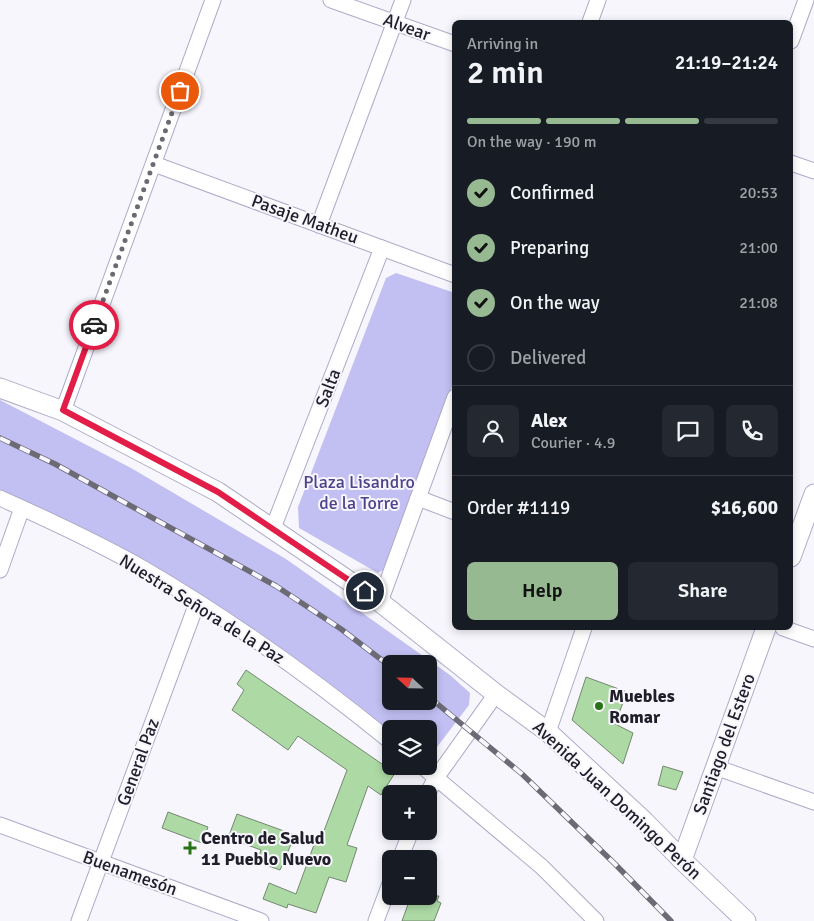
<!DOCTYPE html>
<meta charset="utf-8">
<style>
:root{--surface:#171b24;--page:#242831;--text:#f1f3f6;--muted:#9ea1a6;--line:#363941;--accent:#97b992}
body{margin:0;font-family:Signika,sans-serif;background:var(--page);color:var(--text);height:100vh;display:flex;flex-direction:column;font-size:19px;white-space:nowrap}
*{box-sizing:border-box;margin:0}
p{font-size:16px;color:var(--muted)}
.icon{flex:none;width:28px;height:28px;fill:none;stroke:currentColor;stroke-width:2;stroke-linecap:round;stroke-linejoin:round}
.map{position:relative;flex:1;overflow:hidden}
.drawer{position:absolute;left:452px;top:20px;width:341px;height:610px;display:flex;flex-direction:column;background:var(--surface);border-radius:8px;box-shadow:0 2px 8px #0003}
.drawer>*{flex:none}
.needle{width:32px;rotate:292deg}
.fabs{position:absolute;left:382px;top:655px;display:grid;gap:10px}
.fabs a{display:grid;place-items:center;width:55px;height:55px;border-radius:8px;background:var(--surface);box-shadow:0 2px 8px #0003;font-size:25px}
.pin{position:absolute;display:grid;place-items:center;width:42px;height:42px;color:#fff;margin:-21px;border:2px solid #fff;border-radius:50%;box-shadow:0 1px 5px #0007}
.courier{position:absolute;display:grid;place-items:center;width:50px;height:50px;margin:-25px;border:4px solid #e11d48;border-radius:50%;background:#fff;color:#222;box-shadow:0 1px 6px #0007}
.head em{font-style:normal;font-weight:600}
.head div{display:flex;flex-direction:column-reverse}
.head{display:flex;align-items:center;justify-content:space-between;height:85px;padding:0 15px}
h1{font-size:32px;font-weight:600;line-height:38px}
.bar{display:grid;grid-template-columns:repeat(4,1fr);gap:8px 5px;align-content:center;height:60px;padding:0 15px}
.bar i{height:6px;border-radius:4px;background:var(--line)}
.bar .current{background:var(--accent)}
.bar p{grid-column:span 4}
.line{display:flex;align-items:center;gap:12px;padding:0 15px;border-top:1px solid var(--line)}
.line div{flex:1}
.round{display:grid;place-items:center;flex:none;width:52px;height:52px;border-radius:8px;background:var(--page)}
ol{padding:0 15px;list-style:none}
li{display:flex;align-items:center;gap:15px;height:55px}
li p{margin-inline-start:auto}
li .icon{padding:5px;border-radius:50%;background:var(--accent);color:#111;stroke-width:4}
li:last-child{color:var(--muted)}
li i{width:28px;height:28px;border:2px solid var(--line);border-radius:50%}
.action{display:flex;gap:10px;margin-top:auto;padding:10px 15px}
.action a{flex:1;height:58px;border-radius:8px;background:var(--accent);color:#111;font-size:20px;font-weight:600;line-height:58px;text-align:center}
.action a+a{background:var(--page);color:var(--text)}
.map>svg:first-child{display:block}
</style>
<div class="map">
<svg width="814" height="921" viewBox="0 0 814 921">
<rect width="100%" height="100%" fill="#f7f6fd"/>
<g fill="#c2bff3" fill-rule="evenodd">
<polygon points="396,273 455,293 455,378 388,567 378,573 299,528 298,507 386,278"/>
<path d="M0,400L131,468L286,559L450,675L470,693L469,705L437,747L429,751V729H391V731L258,632L141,558L0,490ZM391,664H429V701H391Z"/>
</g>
<g fill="#acd9a4" stroke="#748870">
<polygon points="246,670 395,773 381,795 368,786 347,845 357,848 346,882 329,877 316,913 288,904 287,908 263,899 269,883 296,894 315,842 319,844 347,770 298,736 288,750 232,710 244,690 237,684"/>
<polygon points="586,677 627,692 615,724 633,733 623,764 572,720"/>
<polygon points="663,766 683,772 676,790 658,785"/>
<polygon points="168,812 208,827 202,843 162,828"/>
<polygon points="237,814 295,835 280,870 257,862 261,850 228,838"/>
<polygon points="411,896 439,896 437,901 441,903 434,921 402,921"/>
</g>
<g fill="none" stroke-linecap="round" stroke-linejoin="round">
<defs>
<g id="minor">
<polyline points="331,0 455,44"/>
<polyline points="590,22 598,0"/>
<polyline points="791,41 806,0"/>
<polyline points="791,163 814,171"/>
<polyline points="154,164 455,275"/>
<polyline points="319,225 403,0"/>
<polyline points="63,411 213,0"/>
<path d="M0,498C49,520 99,543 146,570C231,620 315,680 391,742"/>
<polyline points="418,498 455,512"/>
<polyline points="273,528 382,248"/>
<polyline points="0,570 22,508"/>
<polyline points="380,602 455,397"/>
<polyline points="783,628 814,639"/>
<polyline points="548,732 584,628"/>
<polyline points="422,766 542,867 596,921"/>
<polyline points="715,767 814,802"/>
<polyline points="427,794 436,778 496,694"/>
<polyline points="0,825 261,921"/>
<polyline points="400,859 411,831"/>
<polyline points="79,921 197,603"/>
<polyline points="376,921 391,881"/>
</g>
<g id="tertiary">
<polyline points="0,388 63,411 218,492 380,602 496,694 548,732 644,821 682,860 746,921"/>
<polyline points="791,557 814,494"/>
<polyline points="682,860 766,628"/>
</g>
</defs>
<use href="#minor" stroke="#adacc9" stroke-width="17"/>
<use href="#tertiary" stroke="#adacc9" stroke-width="21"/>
<use href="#minor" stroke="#fff" stroke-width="15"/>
<use href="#tertiary" stroke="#fff" stroke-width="19"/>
<defs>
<g id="rail">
<polyline points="0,438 55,464 276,586 341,629 391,667"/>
<polyline points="429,697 522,774 615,864 671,921"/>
</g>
</defs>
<use href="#rail" stroke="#6c6b75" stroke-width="5.5"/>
<use href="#rail" stroke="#f7f6fd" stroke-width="4" stroke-dasharray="11" stroke-linecap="butt"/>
</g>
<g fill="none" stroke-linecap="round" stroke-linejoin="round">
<polyline stroke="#6b6a73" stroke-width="5" stroke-dasharray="0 9" points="94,325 180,91"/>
<polyline stroke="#e11d48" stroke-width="6" points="94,325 63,410 218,492 365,591"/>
</g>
<g fill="#287317" stroke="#f7f6fd" stroke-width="2">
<circle cx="599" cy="706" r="5"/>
<path d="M187.5 840.5h5v5h5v5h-5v5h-5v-5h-5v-5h5z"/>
</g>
<g text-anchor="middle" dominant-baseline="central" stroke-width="4" stroke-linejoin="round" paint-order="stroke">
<g font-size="18" fill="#1f1e29" stroke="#f7f6fd">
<text transform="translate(407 27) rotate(20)">Alvear</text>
<text transform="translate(305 219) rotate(20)">Pasaje Matheu</text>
<text transform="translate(328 388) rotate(-69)">Salta</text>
<text transform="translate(202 609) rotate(32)">Nuestra Señora de la Paz</text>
<text transform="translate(724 744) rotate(-70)">Santiago del Estero</text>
<text transform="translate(138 762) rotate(-70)">General Paz</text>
<text transform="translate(617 800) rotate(43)">Avenida Juan Domingo Perón</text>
<text transform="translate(130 873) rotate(20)">Buenamesón</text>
</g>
<g font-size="18" fill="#4e438b" stroke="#f7f6fd">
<text x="359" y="482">Plaza Lisandro<tspan x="359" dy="21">de la Torre</tspan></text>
</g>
<g font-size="18" font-weight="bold" fill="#1f1e29" stroke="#f7f6fd" text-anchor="start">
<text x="609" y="696">Muebles<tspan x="609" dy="21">Romar</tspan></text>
<text x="201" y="838">Centro de Salud<tspan x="201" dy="21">11 Pueblo Nuevo</tspan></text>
</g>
</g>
</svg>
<div class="fabs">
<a><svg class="needle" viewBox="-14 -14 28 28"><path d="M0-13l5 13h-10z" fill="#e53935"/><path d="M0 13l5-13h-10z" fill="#9ea1a6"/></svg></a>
<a><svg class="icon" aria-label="layers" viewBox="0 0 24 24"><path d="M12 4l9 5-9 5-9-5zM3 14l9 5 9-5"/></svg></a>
<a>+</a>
<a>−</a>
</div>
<div class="pin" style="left:180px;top:91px;background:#ea580c"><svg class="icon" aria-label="bag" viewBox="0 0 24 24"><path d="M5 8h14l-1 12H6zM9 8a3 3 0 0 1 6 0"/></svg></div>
<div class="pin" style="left:365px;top:591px;background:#1f2937"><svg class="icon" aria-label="home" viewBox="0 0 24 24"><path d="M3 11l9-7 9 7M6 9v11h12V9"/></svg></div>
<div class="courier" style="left:94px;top:325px"><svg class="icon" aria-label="car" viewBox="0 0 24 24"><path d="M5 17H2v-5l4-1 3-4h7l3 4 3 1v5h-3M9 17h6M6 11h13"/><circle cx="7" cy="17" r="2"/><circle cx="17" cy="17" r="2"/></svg></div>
<section class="drawer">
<div class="head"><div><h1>2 min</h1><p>Arriving in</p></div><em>21:19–21:24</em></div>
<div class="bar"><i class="current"></i><i class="current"></i><i class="current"></i><i></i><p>On the way · 190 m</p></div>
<ol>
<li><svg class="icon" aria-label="check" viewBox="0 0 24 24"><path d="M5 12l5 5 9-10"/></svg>Confirmed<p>20:53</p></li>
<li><svg class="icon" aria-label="check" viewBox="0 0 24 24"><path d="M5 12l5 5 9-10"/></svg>Preparing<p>21:00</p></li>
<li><svg class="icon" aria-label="check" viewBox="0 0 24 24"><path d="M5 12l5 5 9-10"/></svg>On the way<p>21:08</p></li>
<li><i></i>Delivered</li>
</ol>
<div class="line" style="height:90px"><a class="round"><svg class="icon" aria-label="person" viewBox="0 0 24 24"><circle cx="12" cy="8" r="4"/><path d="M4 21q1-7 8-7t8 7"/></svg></a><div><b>Alex</b><p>Courier · 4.9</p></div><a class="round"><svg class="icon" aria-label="chat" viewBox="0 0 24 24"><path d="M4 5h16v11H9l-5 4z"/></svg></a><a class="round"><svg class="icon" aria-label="phone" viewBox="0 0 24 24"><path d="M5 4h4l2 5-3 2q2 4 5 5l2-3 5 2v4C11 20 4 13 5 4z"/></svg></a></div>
<div class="line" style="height:65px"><div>Order #1119</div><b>$16,600</b></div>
<div class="action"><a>Help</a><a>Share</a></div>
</section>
</div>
